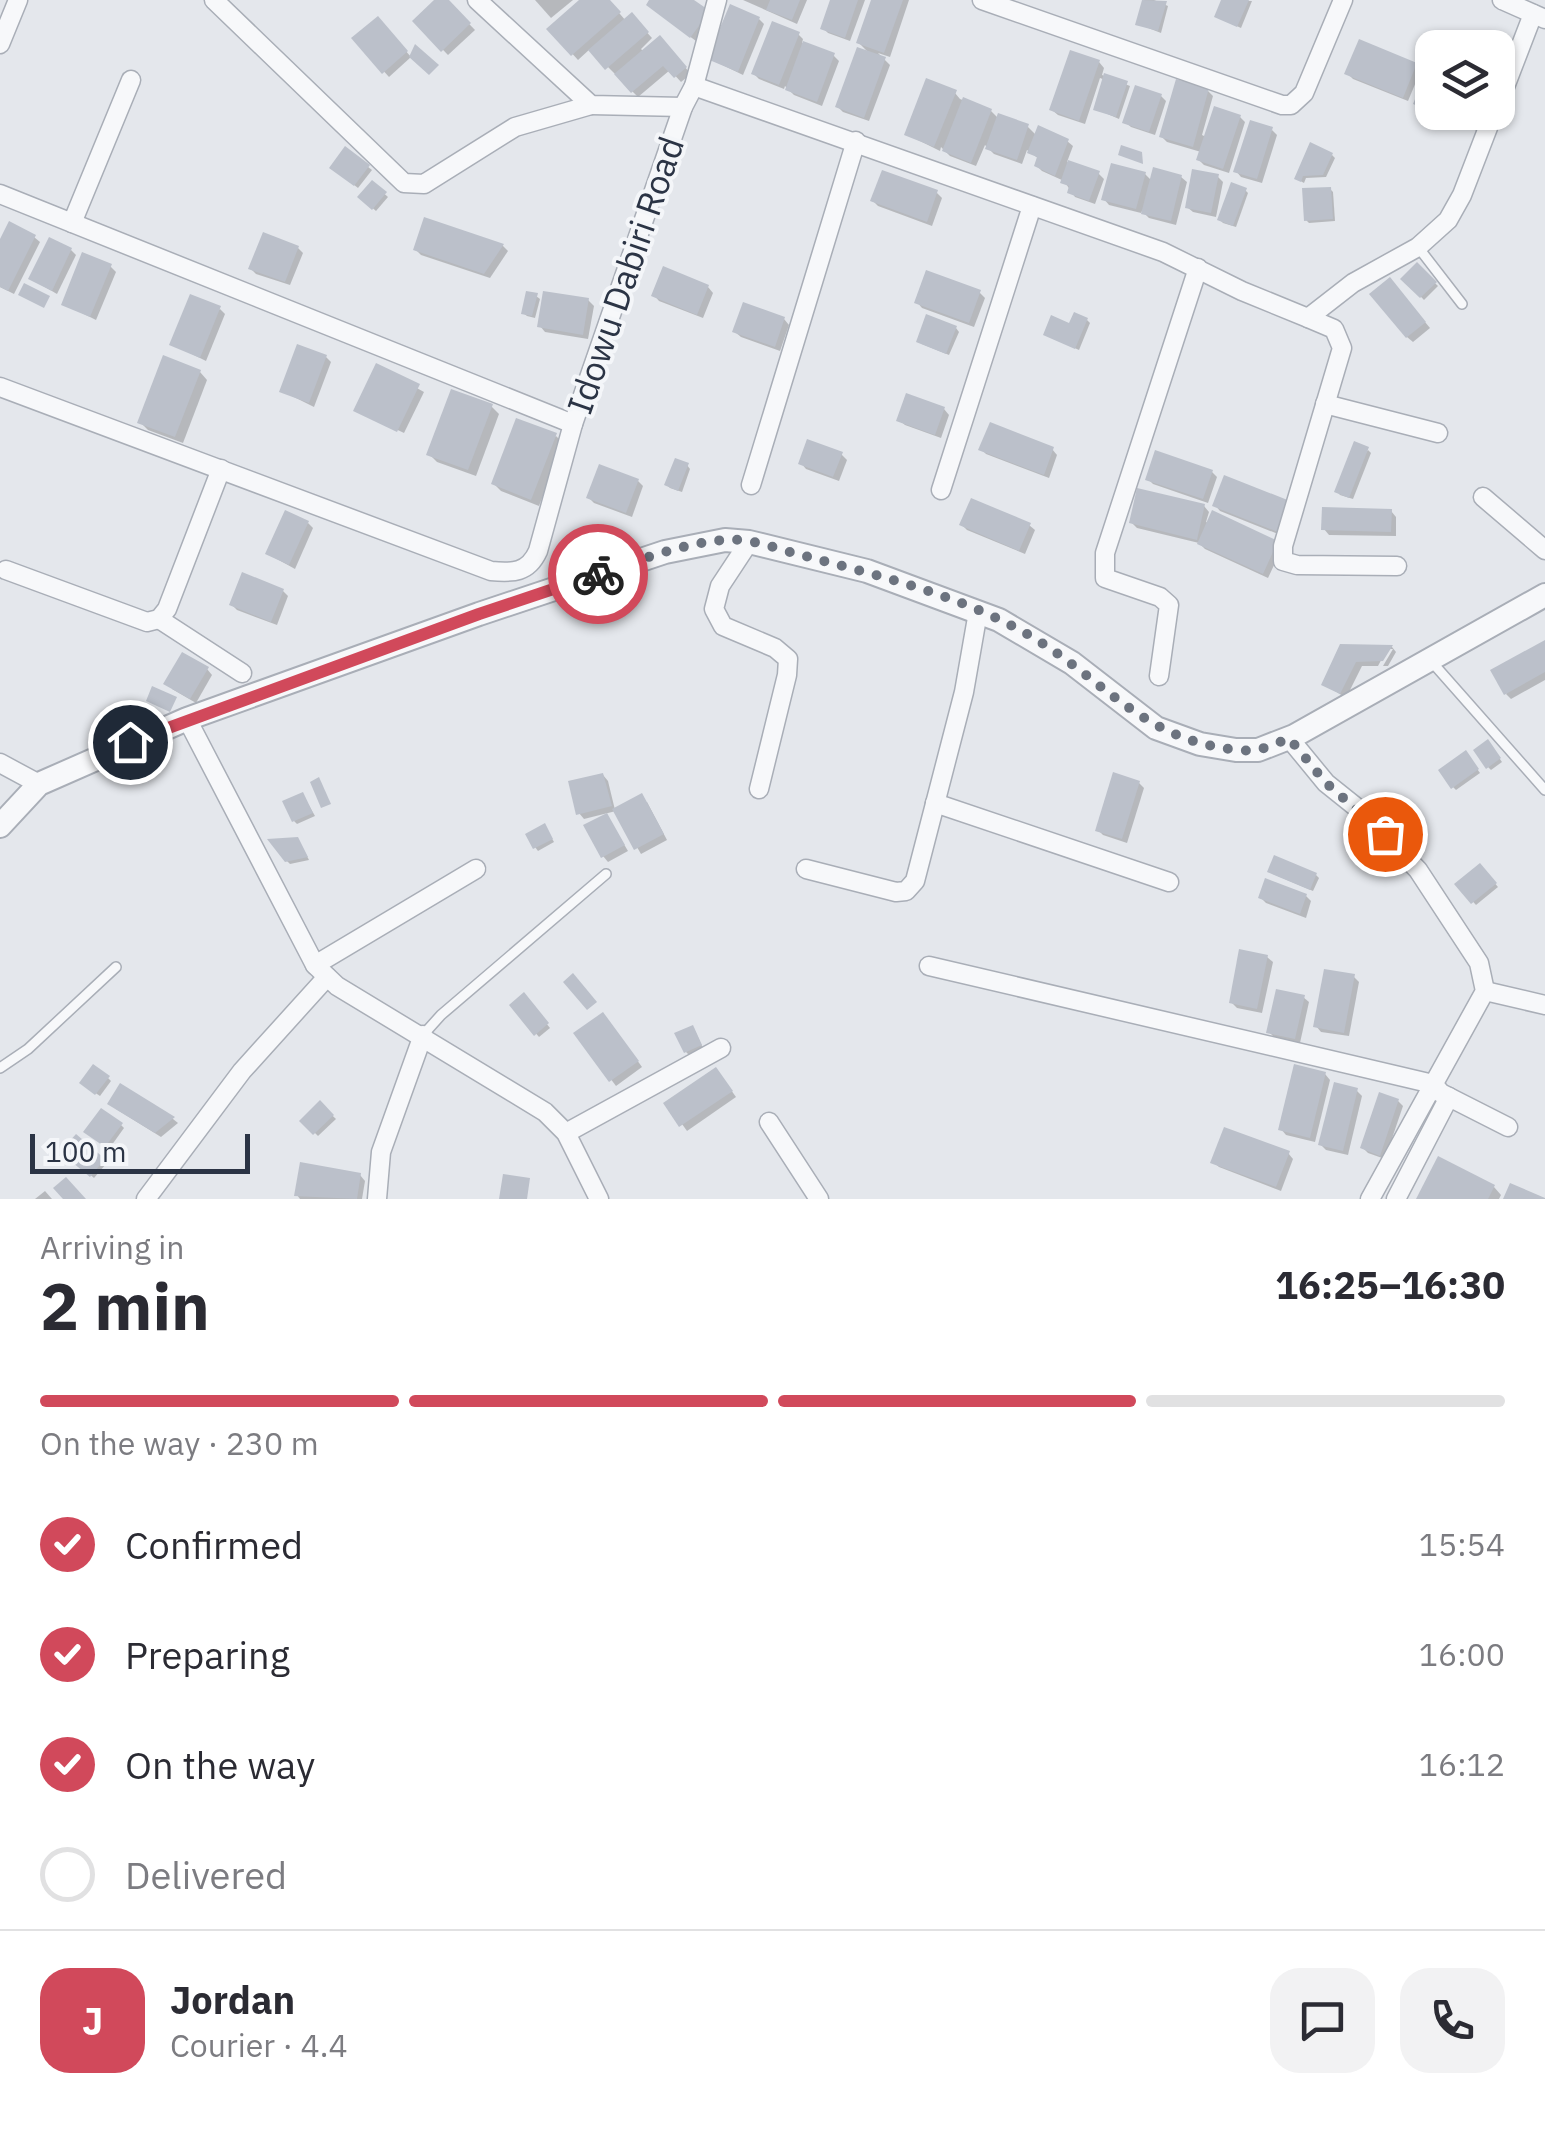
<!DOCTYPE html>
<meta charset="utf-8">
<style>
:root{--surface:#fff;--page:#f2f2f3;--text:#2b2b33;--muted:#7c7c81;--line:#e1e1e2;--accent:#d1495b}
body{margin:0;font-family:"IBM Plex Sans",sans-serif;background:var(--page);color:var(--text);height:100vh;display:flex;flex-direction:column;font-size:38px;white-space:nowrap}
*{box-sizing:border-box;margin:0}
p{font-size:32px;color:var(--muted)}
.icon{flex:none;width:55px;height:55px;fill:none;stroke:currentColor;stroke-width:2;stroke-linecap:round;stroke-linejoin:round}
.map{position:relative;height:1199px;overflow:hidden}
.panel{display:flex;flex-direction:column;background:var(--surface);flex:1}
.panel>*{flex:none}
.buttons{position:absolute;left:1415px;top:30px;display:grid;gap:20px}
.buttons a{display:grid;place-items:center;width:100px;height:100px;border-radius:20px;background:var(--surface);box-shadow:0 2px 8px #0004;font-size:50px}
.scale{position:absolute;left:30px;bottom:25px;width:220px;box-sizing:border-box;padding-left:10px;border:5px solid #2b3445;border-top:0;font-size:28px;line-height:35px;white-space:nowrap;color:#2b3445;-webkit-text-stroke:8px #f4f6f9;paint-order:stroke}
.pin{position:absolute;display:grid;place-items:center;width:85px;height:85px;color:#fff;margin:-42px;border:5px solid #fff;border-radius:50%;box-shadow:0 2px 10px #0007}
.courier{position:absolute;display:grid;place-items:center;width:100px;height:100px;margin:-50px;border:8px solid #d1495b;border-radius:50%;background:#fff;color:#222;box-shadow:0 2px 12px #0007}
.overview em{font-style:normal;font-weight:800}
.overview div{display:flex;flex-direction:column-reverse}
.overview{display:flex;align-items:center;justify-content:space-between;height:170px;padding:0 40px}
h1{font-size:65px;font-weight:800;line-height:75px}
.bar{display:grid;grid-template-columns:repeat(4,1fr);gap:15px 10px;align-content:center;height:120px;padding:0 40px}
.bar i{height:12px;border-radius:8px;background:var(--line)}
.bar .selected{background:var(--accent)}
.bar p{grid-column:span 4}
.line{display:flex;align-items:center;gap:25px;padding:0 40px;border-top:2px solid var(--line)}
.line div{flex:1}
.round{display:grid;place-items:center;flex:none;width:105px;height:105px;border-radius:30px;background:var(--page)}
ol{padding:0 40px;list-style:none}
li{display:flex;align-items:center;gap:30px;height:110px}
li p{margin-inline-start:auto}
li .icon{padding:10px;border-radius:50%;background:var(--accent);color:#fff;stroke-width:4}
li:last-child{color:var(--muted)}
li i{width:55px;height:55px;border:5px solid var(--line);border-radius:50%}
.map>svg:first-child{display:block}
</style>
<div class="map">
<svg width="1545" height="1199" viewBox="0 0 1545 1199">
<rect width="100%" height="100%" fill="#e4e7ec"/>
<g fill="#0003">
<polygon points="437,0 446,0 475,30 448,55 415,21"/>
<polygon points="535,0 573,0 551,18"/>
<polygon points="583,0 608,0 626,21 632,16 652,38 641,49 644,52 660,39 691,74 681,82 670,70 638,97 590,49 578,60 550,29"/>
<polygon points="652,0 690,0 713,18 696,41 654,10"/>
<polygon points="743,0 807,0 797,24"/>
<polygon points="832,0 865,0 850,41 828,33 823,28"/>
<polygon points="874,0 909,0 890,57 878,53 890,65 869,121 843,112 838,107 871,55 859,43"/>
<polygon points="1144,0 1154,0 1168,6 1161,33 1138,24"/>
<polygon points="1224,0 1252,1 1241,28 1217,17"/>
<polygon points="378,19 411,57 389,77 355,39"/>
<polygon points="759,19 764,24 743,75 710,59"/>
<polygon points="798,34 803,39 802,43 834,56 839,61 822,106 794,95 785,86 784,89 759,79 754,74"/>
<polygon points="1099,62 1104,68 1102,75 1130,86 1119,119 1096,109 1105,80 1100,78 1085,124 1058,115 1052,110"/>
<polygon points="1415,65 1421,70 1408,101 1353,79 1347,73"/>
<polygon points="1429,71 1432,72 1432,112 1488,112 1480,132 1421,109 1416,103"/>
<polygon points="1208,91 1213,96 1202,135 1206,137 1240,117 1245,122 1229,173 1204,165 1199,160 1201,152 1167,142 1162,137"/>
<polygon points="955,93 960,99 991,111 999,119 1028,127 1036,135 1067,141 1073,146 1067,162 1098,173 1104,179 1095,204 1075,197 1064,181 1042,171 1037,166 1039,159 1027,150 1022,164 994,154 985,145 976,166 950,156 941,147 940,151 906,134"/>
<polygon points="1161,96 1166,101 1155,135 1131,127 1125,122"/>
<polygon points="1272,130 1277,135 1262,183 1241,177 1236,171"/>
<polygon points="346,150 372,170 358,188 335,170"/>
<polygon points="1332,155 1335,158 1326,177 1306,178 1304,183 1297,179"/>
<polygon points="1145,174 1152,181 1181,177 1187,182 1176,225 1149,218 1142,211 1141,213 1109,205 1104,199"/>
<polygon points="1217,176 1223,182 1216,217 1193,212 1187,207"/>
<polygon points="372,183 388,197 376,211 360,197"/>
<polygon points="1330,189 1333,192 1335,221 1309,223 1306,220"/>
<polygon points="1245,190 1248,193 1236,227 1223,223 1220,220"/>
<polygon points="937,193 942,198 932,226 878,206 873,201"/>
<polygon points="426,220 503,246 508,251 490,278 421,255 416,250"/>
<polygon points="34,237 40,242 14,294 0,287 0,244"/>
<polygon points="298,248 303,253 290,285 256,274 251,269"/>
<polygon points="71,250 76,255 57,294 31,279"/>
<polygon points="110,266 116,272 96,320 64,304"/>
<polygon points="1417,266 1438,286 1424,300 1404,279"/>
<polygon points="1395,286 1430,328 1413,342 1407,337"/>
<polygon points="708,287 713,293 703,318 659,301 654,295"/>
<polygon points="979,292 985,298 974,327 922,308 917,302"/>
<polygon points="536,296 540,299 535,318 527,316 523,313"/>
<polygon points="588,300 594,306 588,339 545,332 540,326"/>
<polygon points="220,309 225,314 206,361 172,344"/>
<polygon points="784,319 789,325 780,351 741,337 735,332"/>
<polygon points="1087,320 1090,323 1079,350 1046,335"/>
<polygon points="956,328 959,332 949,355 922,344"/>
<polygon points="326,357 331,362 314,407 282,391"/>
<polygon points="377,366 424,392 404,433 358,411"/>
<polygon points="200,372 207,380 183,443 148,430 140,422"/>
<polygon points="491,406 499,414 476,476 437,462 429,454"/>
<polygon points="944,409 949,415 941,438 905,425 899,420"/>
<polygon points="556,436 563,443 539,506 501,491 493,483"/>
<polygon points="981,449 1052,449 1057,455 1049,478 986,454"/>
<polygon points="1368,450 1371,453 1353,499 1340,495 1337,491"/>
<polygon points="841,454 847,460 839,481 806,469 801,463"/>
<polygon points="687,465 690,469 682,492 670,488 667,485"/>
<polygon points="1212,472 1217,477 1208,503 1153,484 1148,479"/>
<polygon points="1226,479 1283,536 1220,511 1215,505"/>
<polygon points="638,481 643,486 632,517 594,503 589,498"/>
<polygon points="1204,506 1209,512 1206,522 1282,548 1268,578 1205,549 1199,543 1137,528 1132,523"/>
<polygon points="1391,511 1396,517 1396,536 1329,535 1324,529"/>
<polygon points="308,523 313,528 295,569 268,554"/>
<polygon points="962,525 1029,525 1035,530 1025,554 967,530"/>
<polygon points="589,547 593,556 582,560 578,551"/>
<polygon points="283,591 288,596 277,625 237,610 232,605"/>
<polygon points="1545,643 1545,680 1511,699 1506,694"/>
<polygon points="1342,647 1392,647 1396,652 1388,666 1383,666 1393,649 1387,649 1378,666 1362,666 1346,698 1324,684"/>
<polygon points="207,669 212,675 196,703 172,689"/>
<polygon points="1491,746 1502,762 1491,770 1488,767"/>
<polygon points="1468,756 1480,773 1456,790 1453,787"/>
<polygon points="603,775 608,781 615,810 647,802 667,840 641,854 616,811 584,819 579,813"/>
<polygon points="1139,783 1144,788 1127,843 1103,835 1098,830"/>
<polygon points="303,795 315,816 297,824 294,821"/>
<polygon points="607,816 628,851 608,862 603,856"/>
<polygon points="547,830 554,842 538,851 535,847"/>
<polygon points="300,843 309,860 290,864 287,861"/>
<polygon points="1480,866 1498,887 1476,905 1458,885"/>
<polygon points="1273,874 1316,875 1319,878 1313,891"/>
<polygon points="1306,896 1311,901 1306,918 1266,903 1261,898"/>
<polygon points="1267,957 1273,962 1262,1013 1237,1008 1231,1002"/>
<polygon points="1354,977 1359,982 1349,1036 1321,1032 1316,1026"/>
<polygon points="524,996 550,1028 539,1037 512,1005"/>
<polygon points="1303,997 1309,1002 1300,1043 1274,1037 1269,1032"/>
<polygon points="608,1020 642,1067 616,1086 577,1034"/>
<polygon points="695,1031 703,1048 689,1055 686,1052"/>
<polygon points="1325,1074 1330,1080 1315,1142 1286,1135 1281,1129"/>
<polygon points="721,1076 736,1097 687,1131 667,1103"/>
<polygon points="108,1078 111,1081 100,1096 85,1086"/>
<polygon points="121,1087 173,1119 178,1123 161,1137 116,1109"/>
<polygon points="1357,1091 1362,1096 1348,1155 1326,1150 1321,1145"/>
<polygon points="1398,1101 1403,1106 1385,1159 1368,1153 1363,1148"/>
<polygon points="320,1104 336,1119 318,1136 303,1121"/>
<polygon points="121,1125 124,1128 109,1149 90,1135"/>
<polygon points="76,1138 106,1164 94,1178 64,1152"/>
<polygon points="1288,1153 1293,1159 1281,1191 1219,1167 1213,1162"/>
<polygon points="360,1175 365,1181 362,1199 300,1199 297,1195"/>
<polygon points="1494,1187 1501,1195 1499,1199 1419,1199"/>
<polygon points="45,1191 52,1199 35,1199"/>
</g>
<g fill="#bbc0ca">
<polygon points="434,0 449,0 471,23 441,52 412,21"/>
<polygon points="579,0 610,0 621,12 571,56 546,29"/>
<polygon points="649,0 694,0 710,11 690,38 646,5"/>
<polygon points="770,0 800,0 792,20 766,10"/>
<polygon points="830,0 858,0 845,38 820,29"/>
<polygon points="871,0 903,0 884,53 856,43"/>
<polygon points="1142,0 1167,1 1158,31 1135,25"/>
<polygon points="1221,0 1249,0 1237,27 1214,17"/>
<polygon points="730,4 760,17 738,72 707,59"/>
<polygon points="632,12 649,32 605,70 588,50"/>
<polygon points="378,16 408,51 382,74 351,38"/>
<polygon points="772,21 800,32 779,85 751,74"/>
<polygon points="660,35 687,67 674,78 663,66 631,93 614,74"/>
<polygon points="1359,39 1417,63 1403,98 1344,74"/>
<polygon points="803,41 835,53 817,102 785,90"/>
<polygon points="415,44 439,65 429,75 409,57"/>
<polygon points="857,47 886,57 864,118 835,107"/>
<polygon points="1070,50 1100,60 1079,121 1049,110"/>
<polygon points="1428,68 1432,70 1432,112 1413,104"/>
<polygon points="1104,73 1128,81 1116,117 1093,110"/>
<polygon points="926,78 957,90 934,147 904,135"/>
<polygon points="1176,79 1209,88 1193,147 1159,137"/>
<polygon points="1135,85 1162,94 1149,132 1122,123"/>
<polygon points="963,97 992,109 971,163 942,151"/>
<polygon points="1214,106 1241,115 1223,169 1196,160"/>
<polygon points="1435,112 1481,112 1474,129"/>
<polygon points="998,113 1029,124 1017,160 985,149"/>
<polygon points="1250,120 1273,127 1257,179 1233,172"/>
<polygon points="1038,125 1069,139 1055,176 1034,166 1037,157 1027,153"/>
<polygon points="1310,142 1333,153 1323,175 1303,176 1301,182 1294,179"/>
<polygon points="1121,145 1142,152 1143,164 1118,155"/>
<polygon points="345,146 370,165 354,186 329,168"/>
<polygon points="1068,160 1100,171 1089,201 1067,193 1069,186 1060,183"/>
<polygon points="1111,163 1146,172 1136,209 1101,200"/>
<polygon points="1153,167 1182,175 1171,221 1141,214"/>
<polygon points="1192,169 1219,174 1211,213 1185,208"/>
<polygon points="882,170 938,190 927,222 870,201"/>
<polygon points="372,180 387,192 372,210 357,197"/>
<polygon points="1231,182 1247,188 1233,226 1217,220"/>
<polygon points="1331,187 1333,219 1304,221 1302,188"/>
<polygon points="424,217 504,244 484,274 413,250"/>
<polygon points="9,221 36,235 8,291 0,287 0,239"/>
<polygon points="263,232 299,246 285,282 248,269"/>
<polygon points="49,237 72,248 52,291 28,279"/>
<polygon points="82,252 112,264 90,317 61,305"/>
<polygon points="1417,262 1437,282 1420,298 1400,279"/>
<polygon points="663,266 709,285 697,315 651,296"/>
<polygon points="926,270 981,290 969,323 914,303"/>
<polygon points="1390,277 1426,322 1406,338 1369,294"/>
<polygon points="24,283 50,296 44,308 18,295"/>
<polygon points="526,291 538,293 532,316 521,314"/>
<polygon points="543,291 589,298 583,335 537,327"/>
<polygon points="190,294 221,306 200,358 169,345"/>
<polygon points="743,302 785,317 775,347 732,332"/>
<polygon points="1074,312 1088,318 1075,349 1043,335 1051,315 1069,323"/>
<polygon points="926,314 957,326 946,354 916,342"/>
<polygon points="297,344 327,355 309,403 279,392"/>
<polygon points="163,355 201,370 175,437 137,423"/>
<polygon points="376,363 420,384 397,432 353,411"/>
<polygon points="451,389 493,404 468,470 426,455"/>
<polygon points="906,393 945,407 935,435 896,421"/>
<polygon points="516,418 557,433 531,500 491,484"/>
<polygon points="990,422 1054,447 1044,475 978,450"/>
<polygon points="807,439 843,452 833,477 798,464"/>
<polygon points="1354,441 1369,447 1349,498 1334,492"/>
<polygon points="1155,450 1213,470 1203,499 1145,480"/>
<polygon points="675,458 689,463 678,491 664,485"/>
<polygon points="599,464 639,479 626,513 586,498"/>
<polygon points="1224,475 1290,501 1278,532 1212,506"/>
<polygon points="1137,488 1205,504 1197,540 1129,523"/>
<polygon points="971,498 1031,523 1019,551 959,525"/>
<polygon points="1322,507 1392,509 1391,532 1321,530"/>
<polygon points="285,510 309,521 289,565 265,554"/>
<polygon points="1212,510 1278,541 1263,574 1197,544"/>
<polygon points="242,572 284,589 271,622 229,605"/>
<polygon points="1545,640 1545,672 1504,695 1490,670"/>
<polygon points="1340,644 1393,645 1383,661 1356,662 1340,694 1321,685"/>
<polygon points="182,652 209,667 190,699 163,684"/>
<polygon points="152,686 177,697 170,712 146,701"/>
<polygon points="1488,739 1501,758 1486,769 1473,750"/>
<polygon points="1466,750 1479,769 1451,789 1438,770"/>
<polygon points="1113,772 1140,781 1122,839 1095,831"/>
<polygon points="603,773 612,806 576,815 568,781"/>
<polygon points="319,777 331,804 321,808 310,782"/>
<polygon points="303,792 313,813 292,822 282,801"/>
<polygon points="642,793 664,834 634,850 612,809"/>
<polygon points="607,813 625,845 601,858 583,825"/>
<polygon points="545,823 553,839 533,849 525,834"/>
<polygon points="298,837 308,857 285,862 267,839"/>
<polygon points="1274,855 1317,873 1310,890 1267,872"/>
<polygon points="1480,863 1497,883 1471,904 1454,884"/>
<polygon points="1265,878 1307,894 1300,914 1258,898"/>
<polygon points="1239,949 1268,955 1257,1009 1229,1003"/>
<polygon points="1324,969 1355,974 1344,1033 1313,1027"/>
<polygon points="573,973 597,1002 587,1010 563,982"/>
<polygon points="1276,989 1305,995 1295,1039 1266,1033"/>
<polygon points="524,992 549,1023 534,1036 509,1005"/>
<polygon points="603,1012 639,1061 609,1082 573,1033"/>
<polygon points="693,1025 702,1045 684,1053 674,1033"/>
<polygon points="93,1064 110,1076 95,1095 79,1083"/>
<polygon points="1294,1064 1326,1072 1310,1138 1278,1130"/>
<polygon points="716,1067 733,1091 679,1127 663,1103"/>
<polygon points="1334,1082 1358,1088 1343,1151 1318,1145"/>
<polygon points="120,1083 175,1117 155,1133 107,1104"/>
<polygon points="1379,1092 1399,1099 1380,1156 1360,1148"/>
<polygon points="320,1100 334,1115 313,1135 299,1121"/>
<polygon points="101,1108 123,1123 105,1147 83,1132"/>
<polygon points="1224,1127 1290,1151 1276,1187 1210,1163"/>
<polygon points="76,1134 105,1159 90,1177 60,1152"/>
<polygon points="1438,1156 1495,1185 1488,1199 1416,1199"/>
<polygon points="300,1162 361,1173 357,1199 294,1196"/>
<polygon points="503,1174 530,1178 527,1199 499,1199"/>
<polygon points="66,1177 86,1199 63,1199 53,1188"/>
<polygon points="1510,1183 1545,1198 1545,1199 1503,1199"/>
</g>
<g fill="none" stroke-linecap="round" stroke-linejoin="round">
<defs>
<g id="service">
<polyline points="1418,247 1462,304"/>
<polyline points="1431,661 1545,790"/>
<polyline points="423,1035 441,1015 606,874"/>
<polyline points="0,1068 28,1049 116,967"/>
</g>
<g id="minor">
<polyline points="214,0 404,183 424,184 515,127 591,105"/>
<polyline points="477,0 591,105 683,107"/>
<polyline points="982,0 1282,105 1291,105 1304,93 1343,0"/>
<polyline points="1502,0 1545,19"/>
<polyline points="0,44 18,0"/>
<polyline points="694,86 1163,252 1242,291 1308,318 1353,283 1418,247 1448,220 1462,195 1494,112"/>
<polyline points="1498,105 1533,14"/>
<polyline points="0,194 573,424"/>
<polyline points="72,223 131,80"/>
<polyline points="1308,318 1334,329 1342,348 1283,546 1283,561 1297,565 1397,566"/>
<path d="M0,387L491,571C513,573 528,573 538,551L573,424L683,107L694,86L717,0"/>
<polyline points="1325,404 1438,433"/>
<polyline points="751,485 856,141"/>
<polyline points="941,490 1032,206"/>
<polyline points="1483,497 1545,550"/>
<polyline points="749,542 720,586 714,609 723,626 775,648 788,659 787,675 759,789"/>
<polyline points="6,570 147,622 159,619 167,609 221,469"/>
<polyline points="159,619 242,673"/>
<polyline points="1159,676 1169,605 1160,597 1105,578 1105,553 1198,268"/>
<polyline points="187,719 315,965 337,986 545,1112 566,1133 599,1199"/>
<polyline points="1289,738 1326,783 1361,811 1418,870 1479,963 1485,991 1370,1199"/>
<polyline points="0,763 39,784"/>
<polyline points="935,803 1169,882"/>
<polyline points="806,869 896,892 906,891 915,881 964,692 978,612"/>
<polyline points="315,965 476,869"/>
<polyline points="929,966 1433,1084 1441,1093 1508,1127"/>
<polyline points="1485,991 1545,1005"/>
<polyline points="769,1122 819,1199"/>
<polyline points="566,1133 721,1048"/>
<polyline points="146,1199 242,1071 327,977"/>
<polyline points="377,1199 381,1152 423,1035"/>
<polyline points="1396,1199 1449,1097"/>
</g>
<polyline id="tertiary" points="0,826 39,784 187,719 479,614 665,552 725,540 749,542 867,571 999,620 1072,663 1156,728 1200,744 1236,750 1258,750 1294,736 1545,595"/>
</defs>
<use href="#service" stroke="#a9aeb7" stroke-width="12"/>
<use href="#minor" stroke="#a9aeb7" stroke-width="21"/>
<use href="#tertiary" stroke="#a9aeb7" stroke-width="26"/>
<use href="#service" stroke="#f7f8fa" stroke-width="9"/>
<use href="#minor" stroke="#f7f8fa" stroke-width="18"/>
<use href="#tertiary" stroke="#f7f8fa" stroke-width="22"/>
</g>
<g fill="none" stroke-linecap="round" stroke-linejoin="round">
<path stroke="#6c737f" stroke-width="10" stroke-dasharray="0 18" d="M598,574C638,561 680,544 723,540C750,537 779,550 805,556C880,576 959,595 1027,634C1097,674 1139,735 1223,748C1235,750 1249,752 1260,749C1270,747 1280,742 1289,738L1326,783L1385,834"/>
<polyline stroke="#d1495b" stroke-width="12" points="130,742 479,614 598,574"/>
</g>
<g text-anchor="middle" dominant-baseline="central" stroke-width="8" stroke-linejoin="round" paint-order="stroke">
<g font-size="35" fill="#2b3445" stroke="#f4f6f9">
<text transform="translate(625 275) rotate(-71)">Idowu Dabiri Road</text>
</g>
</g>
</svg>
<div class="buttons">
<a><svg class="icon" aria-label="layers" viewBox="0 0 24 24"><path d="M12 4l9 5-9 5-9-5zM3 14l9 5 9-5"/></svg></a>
</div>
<div class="scale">100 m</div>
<div class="pin" style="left:1385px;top:834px;background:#ea580c"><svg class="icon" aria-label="bag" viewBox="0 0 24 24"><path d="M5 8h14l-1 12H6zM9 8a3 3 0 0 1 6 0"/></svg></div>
<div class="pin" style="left:130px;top:742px;background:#1f2937"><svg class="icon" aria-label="home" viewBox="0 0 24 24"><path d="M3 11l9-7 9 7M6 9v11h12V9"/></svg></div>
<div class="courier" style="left:598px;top:574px"><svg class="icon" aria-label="bike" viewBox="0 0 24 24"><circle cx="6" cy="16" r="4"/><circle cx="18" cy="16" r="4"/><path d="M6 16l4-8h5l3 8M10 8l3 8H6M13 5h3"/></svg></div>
</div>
<section class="panel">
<div class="overview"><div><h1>2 min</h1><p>Arriving in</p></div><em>16:25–16:30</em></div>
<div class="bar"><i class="selected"></i><i class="selected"></i><i class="selected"></i><i></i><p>On the way · 230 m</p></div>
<ol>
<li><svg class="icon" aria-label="check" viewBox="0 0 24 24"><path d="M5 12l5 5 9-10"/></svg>Confirmed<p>15:54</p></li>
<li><svg class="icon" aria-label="check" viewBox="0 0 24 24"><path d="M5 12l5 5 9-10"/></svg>Preparing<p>16:00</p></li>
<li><svg class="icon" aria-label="check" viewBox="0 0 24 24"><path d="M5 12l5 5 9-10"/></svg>On the way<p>16:12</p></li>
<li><i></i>Delivered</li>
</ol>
<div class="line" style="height:180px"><b class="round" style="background:var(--accent);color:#fff">J</b><div><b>Jordan</b><p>Courier · 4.4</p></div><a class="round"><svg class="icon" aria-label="chat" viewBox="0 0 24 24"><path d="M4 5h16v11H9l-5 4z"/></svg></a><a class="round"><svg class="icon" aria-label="phone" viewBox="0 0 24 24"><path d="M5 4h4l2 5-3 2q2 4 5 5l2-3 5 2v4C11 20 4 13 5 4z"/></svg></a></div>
</section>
